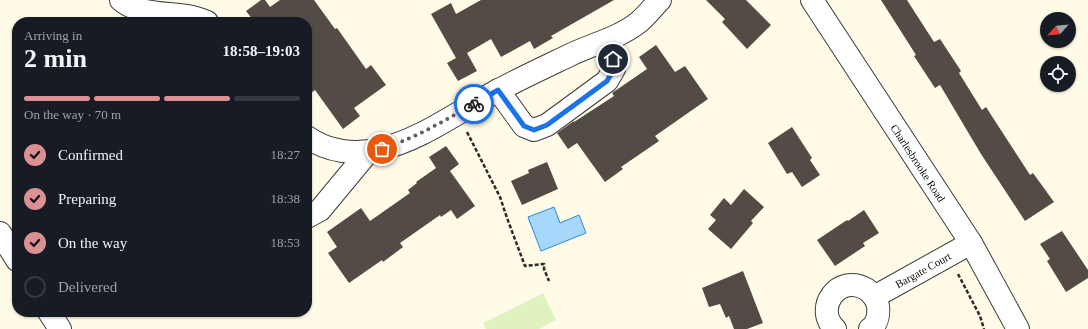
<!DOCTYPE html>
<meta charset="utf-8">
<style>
:root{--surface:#171b24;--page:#242831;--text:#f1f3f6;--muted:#9ea1a6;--line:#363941;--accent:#dc9093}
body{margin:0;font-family:Georgia,serif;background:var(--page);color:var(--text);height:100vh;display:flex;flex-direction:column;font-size:15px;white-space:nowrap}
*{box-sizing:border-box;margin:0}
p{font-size:13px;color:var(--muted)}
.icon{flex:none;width:22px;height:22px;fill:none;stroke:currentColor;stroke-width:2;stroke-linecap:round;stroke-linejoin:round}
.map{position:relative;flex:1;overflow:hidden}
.side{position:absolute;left:12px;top:17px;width:300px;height:300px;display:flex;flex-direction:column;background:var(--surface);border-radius:16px;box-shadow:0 1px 3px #0004}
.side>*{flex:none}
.needle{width:26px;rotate:243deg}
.controls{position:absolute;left:1040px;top:12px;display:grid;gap:8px}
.controls a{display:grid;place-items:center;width:36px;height:36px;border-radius:50%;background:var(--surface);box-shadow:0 1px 3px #0004;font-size:20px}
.pin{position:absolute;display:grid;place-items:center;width:34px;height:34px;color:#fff;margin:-17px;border:2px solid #fff;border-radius:50%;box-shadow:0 1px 4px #0007}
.courier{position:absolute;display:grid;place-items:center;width:40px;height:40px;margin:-20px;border:3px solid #1a73e8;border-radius:50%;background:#fff;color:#222;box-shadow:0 1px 5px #0007}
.head em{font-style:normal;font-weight:800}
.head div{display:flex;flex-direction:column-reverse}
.head{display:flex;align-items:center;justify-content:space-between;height:68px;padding:0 12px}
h1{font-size:26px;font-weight:800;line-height:30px}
.bar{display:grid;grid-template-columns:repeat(4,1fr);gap:6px 4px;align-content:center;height:48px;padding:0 12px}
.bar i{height:5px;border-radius:3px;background:var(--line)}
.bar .selected{background:var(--accent)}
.bar p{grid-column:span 4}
ol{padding:0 12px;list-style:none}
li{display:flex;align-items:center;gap:12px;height:44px}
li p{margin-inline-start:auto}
li .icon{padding:4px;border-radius:50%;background:var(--accent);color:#111;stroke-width:4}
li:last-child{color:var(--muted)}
li i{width:22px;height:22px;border:2px solid var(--line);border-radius:50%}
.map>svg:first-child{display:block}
</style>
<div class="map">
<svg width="1088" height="329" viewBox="0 0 1088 329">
<rect width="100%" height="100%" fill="#fffbe6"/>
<polygon fill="#dff2c0" points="543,293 556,320 539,329 486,329 483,323"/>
<polygon fill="#a6d8fb" stroke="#278ad8" points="554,207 560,223 579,215 586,233 541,251 528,217"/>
<g fill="#534b45">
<polygon points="261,0 265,0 270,7 280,0 314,0 335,29 337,28 366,69 371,65 386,85 354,108 360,116 343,129 315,90 307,96 307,22 249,22 253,20 246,11"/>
<polygon points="481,0 614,0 551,36 553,38 534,49 530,41 501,57 491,39 467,53 477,71 458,81 447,63 456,58 431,14 451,3 456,14"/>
<polygon points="706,0 746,0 771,25 747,49 722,22 725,19"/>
<polygon points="881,0 907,0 934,42 940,39 961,71 959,73 982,110 986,107 1030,175 1033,173 1054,202 1025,221 981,154 940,85 935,88 914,56 916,55"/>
<polygon points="656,45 675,72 685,66 708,99 655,136 659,141 621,167 623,169 605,182 577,143 568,149 557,133 574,121 574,122 614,96 612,93 647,69 639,57"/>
<polygon points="792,127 812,158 810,160 820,175 802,187 792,172 787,174 768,143"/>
<polygon points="446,146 459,164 450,171 475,206 457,219 451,210 441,217 440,215 400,243 403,247 383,262 382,260 349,283 328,253 337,247 327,232 361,208 370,221 410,193 408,190 417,183 416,182 436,168 429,157"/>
<polygon points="547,162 558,189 522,205 511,181 529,173 528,170"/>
<polygon points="744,189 764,207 751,221 753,223 731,249 708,229 716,220 710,215 724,198 731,205"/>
<polygon points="864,210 879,233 863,243 865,246 835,266 817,240 847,220 848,221"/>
<polygon points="1062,231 1088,270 1088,278 1066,292 1047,261 1050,259 1040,244"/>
<polygon points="743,271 763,323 747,329 734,329 729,316 726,318 720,304 709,307 702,288"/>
</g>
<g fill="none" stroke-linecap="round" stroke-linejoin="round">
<defs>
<g id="minor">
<path d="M121,0C140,16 169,12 192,17C197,18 202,20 207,22"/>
<polyline points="812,0 971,243 1018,329"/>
<polyline points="498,90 524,126 534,130 547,125 607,81 614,69 613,59 603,42"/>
<path d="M307,137C328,152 355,155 380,149C420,141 463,108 499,90C523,77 547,66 570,55C593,44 619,38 639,22C647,15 653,7 660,0"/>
<polyline points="307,217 320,210 368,152"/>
<polyline points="0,233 17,260"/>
<polyline points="874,297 971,243"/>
<polyline points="49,312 60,329"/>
<path d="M835,329C813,308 839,273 866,289C872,293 877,299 878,306C879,315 877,324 870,329"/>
</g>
</defs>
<use href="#minor" stroke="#3c3c3c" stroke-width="24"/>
<g stroke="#2b2b2b" stroke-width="2.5" stroke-dasharray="4 2" stroke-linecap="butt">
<polyline points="467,132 500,197 507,218 525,266 544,264 544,269 549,281"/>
<polyline points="958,274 980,316 984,329"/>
</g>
<use href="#minor" stroke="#fff" stroke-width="22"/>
</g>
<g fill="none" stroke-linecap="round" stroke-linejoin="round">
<path stroke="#5f5e56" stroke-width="4" stroke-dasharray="0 7.2" d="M382,149C415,138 444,121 474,104"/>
<polyline stroke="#1a73e8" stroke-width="5" points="474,104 498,90 524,126 534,130 547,125 607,81 614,69 613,59"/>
</g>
<g text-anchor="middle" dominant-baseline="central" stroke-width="4" stroke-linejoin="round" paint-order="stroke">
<g font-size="11" fill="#090909" stroke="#fff">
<text transform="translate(918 163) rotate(57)">Charlesbrooke Road</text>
<text transform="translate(923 270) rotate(-29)">Bargate Court</text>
</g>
</g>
</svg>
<div class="controls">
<a><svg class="needle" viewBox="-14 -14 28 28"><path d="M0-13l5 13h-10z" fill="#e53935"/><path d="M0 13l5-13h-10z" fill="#9ea1a6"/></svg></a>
<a><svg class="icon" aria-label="locate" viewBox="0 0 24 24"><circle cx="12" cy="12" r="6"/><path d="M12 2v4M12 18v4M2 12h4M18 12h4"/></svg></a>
</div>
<div class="pin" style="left:382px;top:149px;background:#ea580c"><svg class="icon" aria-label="bag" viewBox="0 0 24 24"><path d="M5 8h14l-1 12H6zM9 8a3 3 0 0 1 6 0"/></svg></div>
<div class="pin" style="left:613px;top:59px;background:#1f2937"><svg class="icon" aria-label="home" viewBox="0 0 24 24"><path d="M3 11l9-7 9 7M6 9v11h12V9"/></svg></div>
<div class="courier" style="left:474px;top:104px"><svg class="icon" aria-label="bike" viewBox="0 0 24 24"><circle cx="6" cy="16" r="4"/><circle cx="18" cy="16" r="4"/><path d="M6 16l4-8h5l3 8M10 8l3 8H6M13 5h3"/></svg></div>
<section class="side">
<div class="head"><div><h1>2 min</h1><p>Arriving in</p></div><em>18:58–19:03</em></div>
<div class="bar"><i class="selected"></i><i class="selected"></i><i class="selected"></i><i></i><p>On the way · 70 m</p></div>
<ol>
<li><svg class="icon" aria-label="check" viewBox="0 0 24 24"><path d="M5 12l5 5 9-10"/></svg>Confirmed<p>18:27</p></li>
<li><svg class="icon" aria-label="check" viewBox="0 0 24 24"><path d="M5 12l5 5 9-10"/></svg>Preparing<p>18:38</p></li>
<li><svg class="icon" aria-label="check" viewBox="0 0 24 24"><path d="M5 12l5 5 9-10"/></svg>On the way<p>18:53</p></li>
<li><i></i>Delivered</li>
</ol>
</section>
</div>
